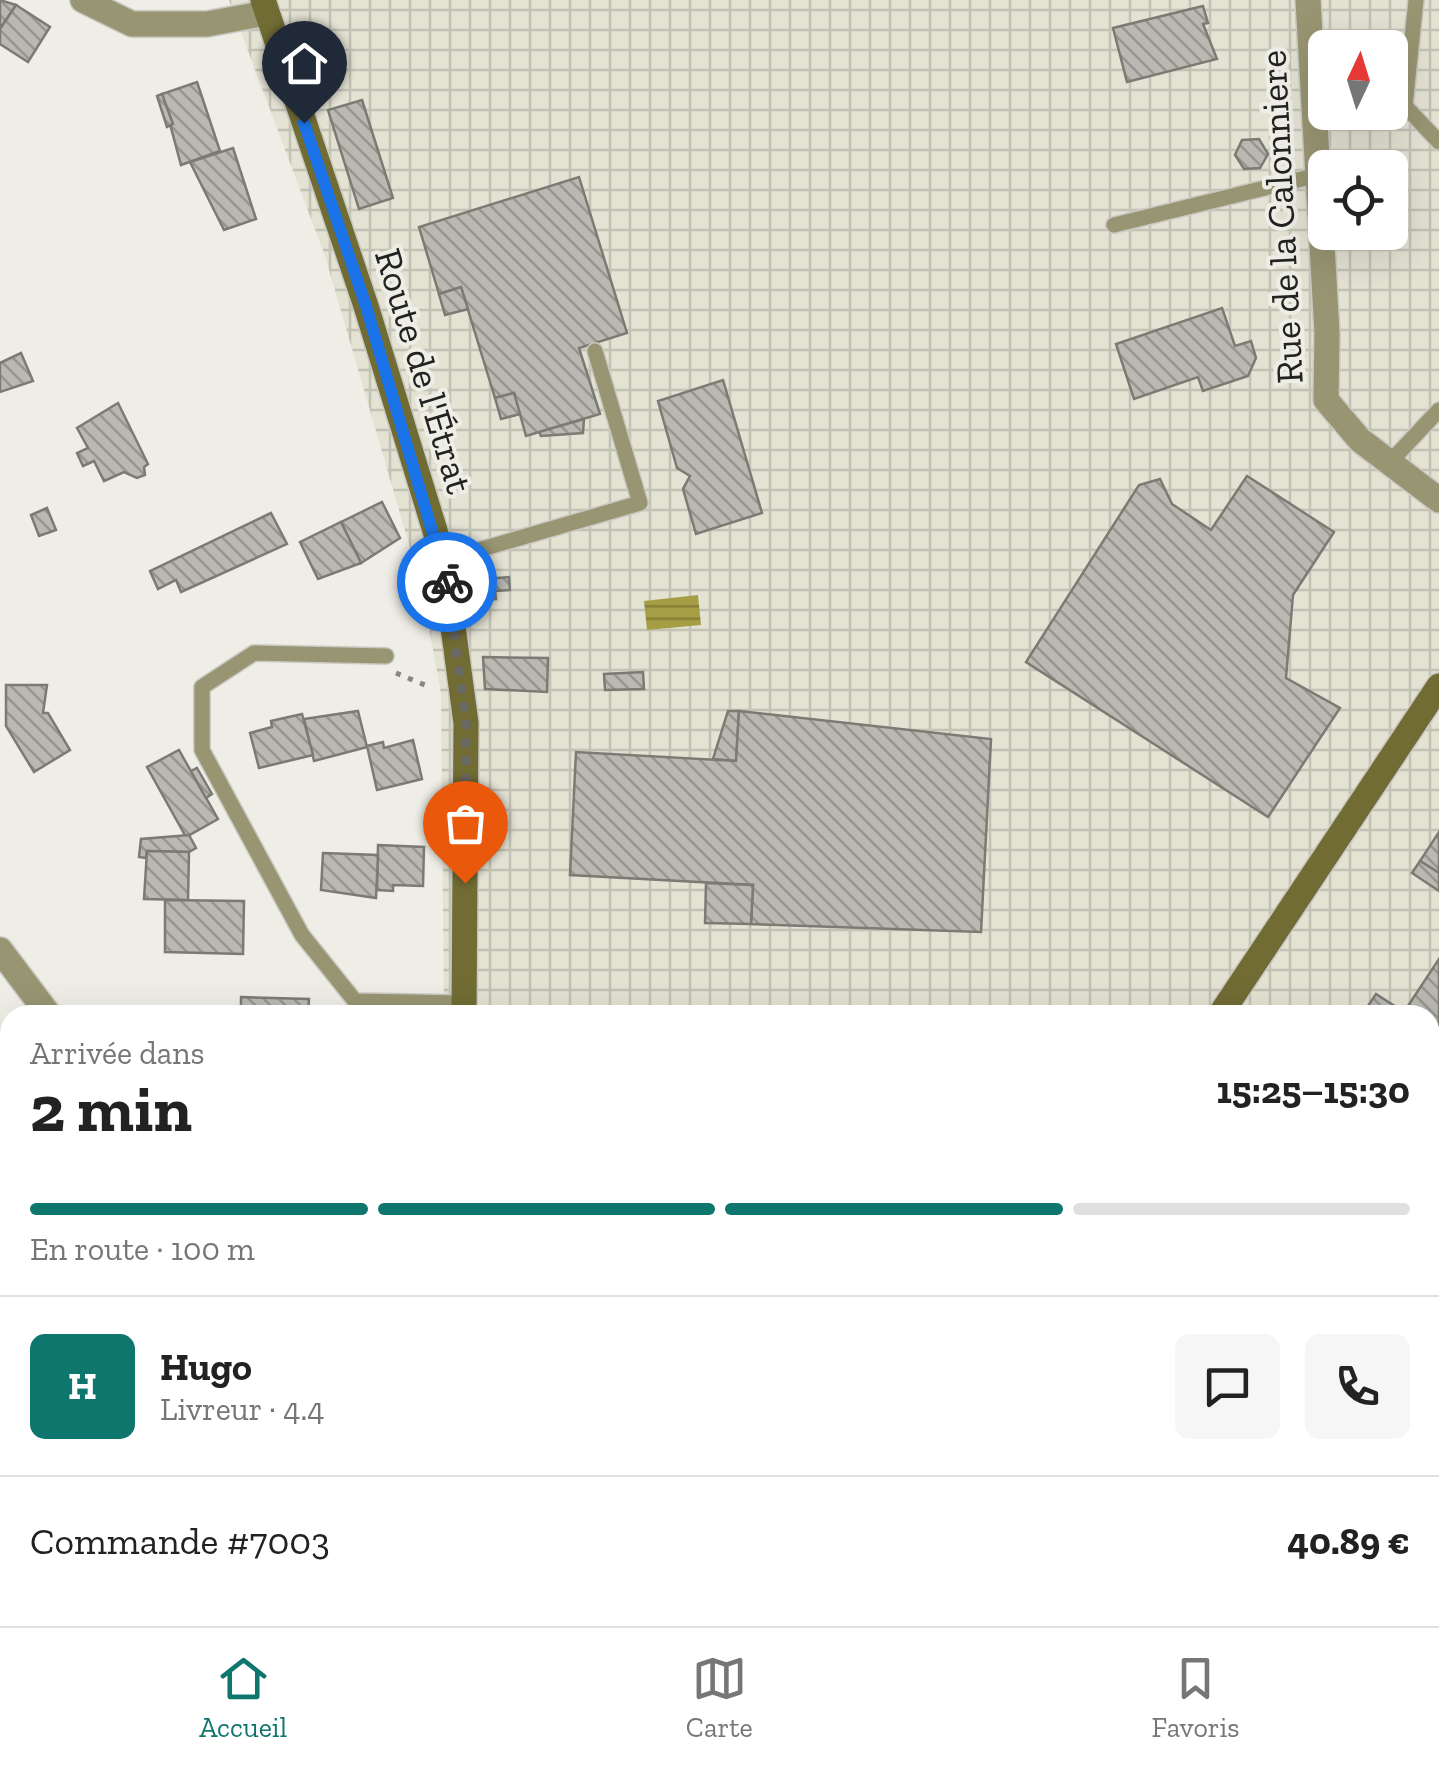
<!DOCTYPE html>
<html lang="fr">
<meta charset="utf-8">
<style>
:root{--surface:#fff;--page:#f6f6f6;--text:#222;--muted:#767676;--line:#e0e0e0;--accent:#0f766e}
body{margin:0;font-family:"Zilla Slab",serif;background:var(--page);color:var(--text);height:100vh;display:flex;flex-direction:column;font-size:38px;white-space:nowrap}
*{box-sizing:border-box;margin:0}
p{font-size:32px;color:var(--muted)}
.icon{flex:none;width:55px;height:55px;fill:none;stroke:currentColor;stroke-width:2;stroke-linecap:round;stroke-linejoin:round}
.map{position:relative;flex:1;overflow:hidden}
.drawer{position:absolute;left:0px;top:1005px;width:1440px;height:622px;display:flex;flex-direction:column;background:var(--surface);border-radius:30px 30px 0 0;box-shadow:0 10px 40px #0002}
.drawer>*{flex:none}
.needle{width:65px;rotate:4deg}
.tools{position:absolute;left:1308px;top:30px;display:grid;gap:20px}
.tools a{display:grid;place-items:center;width:100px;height:100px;border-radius:15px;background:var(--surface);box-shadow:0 10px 40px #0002;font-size:50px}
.pin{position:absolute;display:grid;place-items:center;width:85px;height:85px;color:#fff;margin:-102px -42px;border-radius:50% 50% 50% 0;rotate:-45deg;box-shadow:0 0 10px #0007}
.pin .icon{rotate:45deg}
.courier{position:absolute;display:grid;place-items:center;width:100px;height:100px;margin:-50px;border:8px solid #1a73e8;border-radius:50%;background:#fff;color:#222;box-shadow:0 2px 12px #0007}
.head em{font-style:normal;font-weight:800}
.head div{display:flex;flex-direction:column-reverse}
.head{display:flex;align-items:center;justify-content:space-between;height:170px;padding:0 30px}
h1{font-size:65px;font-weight:800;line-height:75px}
.bar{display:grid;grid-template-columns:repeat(4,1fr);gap:15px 10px;align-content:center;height:120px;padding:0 30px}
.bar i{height:12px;border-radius:8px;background:var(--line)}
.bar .selected{background:var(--accent)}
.bar p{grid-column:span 4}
.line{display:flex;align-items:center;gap:25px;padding:0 30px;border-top:2px solid var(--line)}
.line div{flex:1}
.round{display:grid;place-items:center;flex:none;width:105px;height:105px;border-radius:15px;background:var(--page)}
.tab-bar{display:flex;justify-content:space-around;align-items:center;height:140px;border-top:2px solid var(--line);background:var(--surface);font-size:28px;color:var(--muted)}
.tab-bar a{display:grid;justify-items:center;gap:5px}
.tab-bar .selected{color:var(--accent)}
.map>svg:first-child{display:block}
</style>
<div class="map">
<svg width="1439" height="1626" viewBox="0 0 1439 1626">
<defs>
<pattern id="industrial-grid" width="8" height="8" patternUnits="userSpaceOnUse" patternTransform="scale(2.5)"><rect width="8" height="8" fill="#e3e2d3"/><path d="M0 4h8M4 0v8" fill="none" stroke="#c2c2b5"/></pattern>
<pattern id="water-rules" width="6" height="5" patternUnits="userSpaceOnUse" patternTransform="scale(2.5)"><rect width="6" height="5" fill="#a69e44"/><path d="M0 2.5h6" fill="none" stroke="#878038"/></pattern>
<pattern id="building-back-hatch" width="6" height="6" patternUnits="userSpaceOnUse" patternTransform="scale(2.5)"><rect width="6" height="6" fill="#b9b8b1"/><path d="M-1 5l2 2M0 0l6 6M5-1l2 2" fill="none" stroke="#969590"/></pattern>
</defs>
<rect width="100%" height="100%" fill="#eeede6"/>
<path fill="url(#industrial-grid)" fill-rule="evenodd" d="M229,0H1439V1626H474L473,1618H1430V1015H444L441,693L422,589L325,256ZM1325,48H1390V112H1325ZM1325,168H1390V232H1325Z"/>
<polygon fill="url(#water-rules)" points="698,595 701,625 647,630 644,601"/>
<g fill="url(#building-back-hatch)" stroke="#7b7b74" stroke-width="2.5">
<polygon points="0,0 16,5 0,29"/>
<polygon points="16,5 50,27 28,62 0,44 0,29"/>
<polygon points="1203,6 1208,23 1203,24 1217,59 1127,82 1113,28"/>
<polygon points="197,82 220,151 181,165 162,94"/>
<polygon points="162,94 173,124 167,127 157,96"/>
<polygon points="362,100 393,198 359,209 328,110"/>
<polygon points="1259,139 1268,154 1260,168 1244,169 1235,155 1242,140"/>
<polygon points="233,148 256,219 224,230 190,162"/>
<polygon points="579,177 627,333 579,348 600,414 526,436 514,393 495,398 461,287 439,294 419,227"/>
<polygon points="461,287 468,309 445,315 439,294"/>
<polygon points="1222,308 1235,346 1251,341 1256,358 1248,376 1203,391 1198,377 1134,399 1116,344"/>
<polygon points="21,353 33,381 0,392 0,363"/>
<polygon points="723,380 762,513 696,534 683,489 690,476 677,468 658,401"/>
<polygon points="514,393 520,414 501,419 495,398"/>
<polygon points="118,403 148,464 144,467 145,475 137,478 124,472 104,481 94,461 83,466 77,453 88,448 77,428"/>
<polygon points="584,419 583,433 541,436 539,432"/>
<polygon points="1247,476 1334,532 1293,595 1286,678 1340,708 1268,817 1026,662 1139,485 1160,479 1172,504 1211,530"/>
<polygon points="382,502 400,538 361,563 341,522"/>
<polygon points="47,508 56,530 39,536 31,515"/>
<polygon points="271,513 287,544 181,592 176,580 158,589 150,571"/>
<polygon points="341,522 361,563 318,579 300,542"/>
<polygon points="509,577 510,590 495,591 496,599 475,600 473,580"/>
<polygon points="483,657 548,658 547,692 485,689"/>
<polygon points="643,672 644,689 605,690 604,674"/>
<polygon points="6,685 47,685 43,713 48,713 70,750 34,772 6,726"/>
<polygon points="358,711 367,747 314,761 304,719"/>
<polygon points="728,711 739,711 736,761 713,759"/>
<polygon points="739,711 991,739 981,932 751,924 753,885 570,875 576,752 736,761"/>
<polygon points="302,714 313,755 259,768 250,733 272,727 271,721"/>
<polygon points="413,740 422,779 377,790 367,746 383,742 384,748"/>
<polygon points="179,750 218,819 186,837 147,767"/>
<polygon points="197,768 212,794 206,798 191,771"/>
<polygon points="1439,832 1439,873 1420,861"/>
<polygon points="189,835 196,848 189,852 147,851 146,858 139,857 141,839"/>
<polygon points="378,845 424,847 423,886 393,885 393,891 377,890"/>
<polygon points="147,851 189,852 188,900 144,899"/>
<polygon points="323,853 378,855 376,898 321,890"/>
<polygon points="1420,861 1439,873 1439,891 1412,873"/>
<polygon points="706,883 753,885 751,924 705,923"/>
<polygon points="165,900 244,901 243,954 165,952"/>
<polygon points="1439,959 1439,1207 1430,1221 1430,1015 1362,1015 1376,994 1404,1012"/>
<polygon points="241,997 309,999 308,1015 241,1015"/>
<polygon points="0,1276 10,1336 10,1471 0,1472"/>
<polygon points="1439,1348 1439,1435 1430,1437 1430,1350"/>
<polygon points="795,1618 884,1618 888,1624 800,1626"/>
<polygon points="938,1618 1030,1618 1036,1626 944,1626"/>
<polygon points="1269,1618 1334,1618 1326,1623 1328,1626 1274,1626"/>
<polygon points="1334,1618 1346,1618 1351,1626 1328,1626 1326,1623"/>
</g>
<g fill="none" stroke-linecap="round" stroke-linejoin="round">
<defs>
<g id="service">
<polyline points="1416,0 1405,106 1439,142"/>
<polyline points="1114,225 1318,175"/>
<polyline points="1390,462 1439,410"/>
<polyline points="444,560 640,503 595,351"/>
<polyline points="386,656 254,653 202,687 202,750 302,935 355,1001 464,1003"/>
</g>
<g id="minor">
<polyline points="83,0 132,24 207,24 266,13"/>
<polyline points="1308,0 1327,333 1326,400 1360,440 1439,500"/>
<polyline points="0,950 49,1015"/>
<polyline points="1430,1310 1439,1308"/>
<polyline points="1430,1611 1435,1626"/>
<polyline points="296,1618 298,1626"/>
</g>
<g id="secondary">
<polyline points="263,0 366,306 444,560 466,723 464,1015"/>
<polyline points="1220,1015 1439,686"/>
<polyline points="441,1626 441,1618"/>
<polyline points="601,1626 615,1618"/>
</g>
</defs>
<use href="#service" stroke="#c9c8c2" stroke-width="18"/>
<use href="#minor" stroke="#c9c8c2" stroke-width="28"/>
<use href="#secondary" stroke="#c9c8c2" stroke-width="28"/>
<polyline stroke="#888783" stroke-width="5" stroke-dasharray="5 8" stroke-linecap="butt" points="396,673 432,688"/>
<use href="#service" stroke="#989572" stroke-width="15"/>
<use href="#minor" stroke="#989572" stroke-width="25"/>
<use href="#secondary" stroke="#716b34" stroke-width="25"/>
</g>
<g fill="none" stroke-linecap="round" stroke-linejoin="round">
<polyline stroke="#696965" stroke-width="10" stroke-dasharray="0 18" points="447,582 466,723 465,883"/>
<polyline stroke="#1a73e8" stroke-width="12" points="304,123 366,306 447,582"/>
</g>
<g text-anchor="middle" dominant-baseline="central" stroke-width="8" stroke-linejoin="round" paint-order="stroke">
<g font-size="38" fill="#222220" stroke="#eeede6">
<text transform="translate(1281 217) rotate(-93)">Rue de la Calonniere</text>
<text transform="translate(424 371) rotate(73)">Route de l'Étrat</text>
</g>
</g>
</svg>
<div class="tools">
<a><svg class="needle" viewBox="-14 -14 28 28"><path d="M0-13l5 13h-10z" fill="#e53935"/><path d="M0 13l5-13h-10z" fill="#767676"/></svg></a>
<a><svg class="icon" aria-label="locate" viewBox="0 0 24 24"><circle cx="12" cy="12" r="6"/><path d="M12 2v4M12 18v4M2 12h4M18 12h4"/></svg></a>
</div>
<div class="pin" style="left:465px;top:883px;background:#ea580c"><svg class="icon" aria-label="bag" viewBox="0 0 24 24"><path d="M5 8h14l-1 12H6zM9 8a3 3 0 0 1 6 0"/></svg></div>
<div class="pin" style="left:304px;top:123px;background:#1f2937"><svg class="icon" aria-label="home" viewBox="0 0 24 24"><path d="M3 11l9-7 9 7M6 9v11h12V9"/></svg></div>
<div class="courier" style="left:447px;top:582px"><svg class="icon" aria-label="bike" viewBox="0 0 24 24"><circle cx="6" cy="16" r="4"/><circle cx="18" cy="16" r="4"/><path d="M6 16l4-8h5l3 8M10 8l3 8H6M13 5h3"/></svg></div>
<section class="drawer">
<div class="head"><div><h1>2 min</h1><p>Arrivée dans</p></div><em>15:25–15:30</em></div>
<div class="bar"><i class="selected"></i><i class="selected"></i><i class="selected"></i><i></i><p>En route · 100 m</p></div>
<div class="line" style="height:180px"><b class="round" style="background:var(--accent);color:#fff">H</b><div><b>Hugo</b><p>Livreur · 4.4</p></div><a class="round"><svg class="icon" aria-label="chat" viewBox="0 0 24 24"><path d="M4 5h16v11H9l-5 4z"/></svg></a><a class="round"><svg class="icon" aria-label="phone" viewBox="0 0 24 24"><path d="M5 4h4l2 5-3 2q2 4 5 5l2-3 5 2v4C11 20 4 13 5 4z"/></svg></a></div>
<div class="line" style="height:130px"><div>Commande #7003</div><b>40.89 €</b></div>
</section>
</div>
<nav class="tab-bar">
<a class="selected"><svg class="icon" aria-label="home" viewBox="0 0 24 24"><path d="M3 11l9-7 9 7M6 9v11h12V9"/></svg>Accueil</a>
<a><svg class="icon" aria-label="map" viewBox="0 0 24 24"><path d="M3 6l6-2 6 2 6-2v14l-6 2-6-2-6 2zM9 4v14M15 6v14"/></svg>Carte</a>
<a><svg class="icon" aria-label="saved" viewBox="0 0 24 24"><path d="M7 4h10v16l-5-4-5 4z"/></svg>Favoris</a>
</nav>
